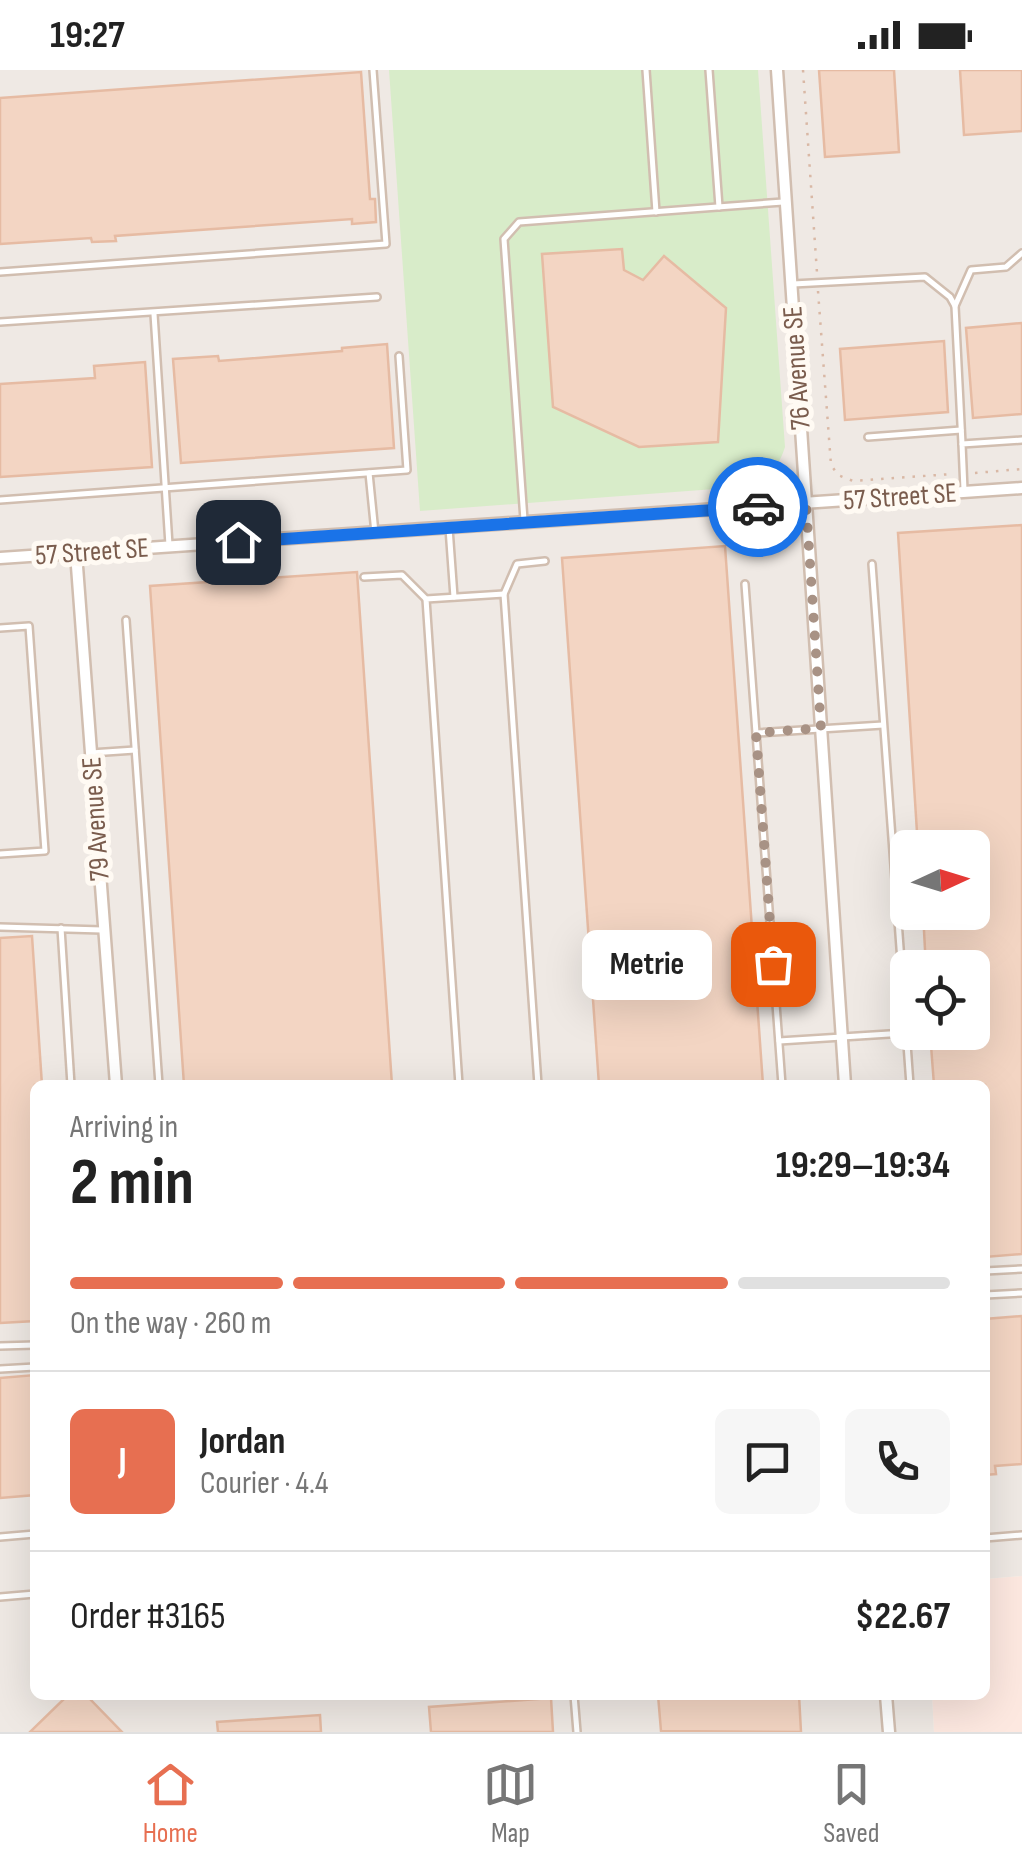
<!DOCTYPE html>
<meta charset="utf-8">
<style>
:root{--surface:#fff;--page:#f6f6f6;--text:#222;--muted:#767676;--line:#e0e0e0;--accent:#e76f51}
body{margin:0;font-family:"Sofia Sans Condensed",sans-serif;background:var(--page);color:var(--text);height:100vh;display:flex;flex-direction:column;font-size:38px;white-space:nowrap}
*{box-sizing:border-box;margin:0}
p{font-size:32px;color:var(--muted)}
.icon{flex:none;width:55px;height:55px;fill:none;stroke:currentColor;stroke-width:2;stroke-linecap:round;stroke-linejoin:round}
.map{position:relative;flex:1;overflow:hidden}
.side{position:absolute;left:30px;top:1010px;width:960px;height:620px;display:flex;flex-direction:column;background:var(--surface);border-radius:15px;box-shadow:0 10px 40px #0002}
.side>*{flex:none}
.needle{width:65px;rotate:86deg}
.fabs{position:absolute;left:890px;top:760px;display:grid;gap:20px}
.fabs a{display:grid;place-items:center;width:100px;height:100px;border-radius:15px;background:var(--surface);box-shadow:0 10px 40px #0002;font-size:50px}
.pin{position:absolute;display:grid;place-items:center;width:85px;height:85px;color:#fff;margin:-42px;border-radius:20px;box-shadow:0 5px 15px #0006}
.courier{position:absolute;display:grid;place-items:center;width:100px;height:100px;margin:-50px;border:8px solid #1a73e8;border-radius:50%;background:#fff;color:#222;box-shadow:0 2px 12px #0007}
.bubble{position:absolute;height:70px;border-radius:15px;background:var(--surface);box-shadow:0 10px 40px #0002;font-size:32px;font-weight:700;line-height:70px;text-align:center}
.headline em{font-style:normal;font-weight:700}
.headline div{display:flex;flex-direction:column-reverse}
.headline{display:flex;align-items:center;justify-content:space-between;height:170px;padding:0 40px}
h1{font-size:65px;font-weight:700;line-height:75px}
.bar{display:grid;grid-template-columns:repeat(4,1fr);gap:15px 10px;align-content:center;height:120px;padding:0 40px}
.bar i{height:12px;border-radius:8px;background:var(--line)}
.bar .current{background:var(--accent)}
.bar p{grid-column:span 4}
.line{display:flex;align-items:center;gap:25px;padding:0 40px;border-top:2px solid var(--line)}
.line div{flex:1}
.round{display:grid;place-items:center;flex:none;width:105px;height:105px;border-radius:15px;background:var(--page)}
.status{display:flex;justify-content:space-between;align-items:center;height:70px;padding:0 50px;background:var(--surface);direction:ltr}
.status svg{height:28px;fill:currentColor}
.tabs{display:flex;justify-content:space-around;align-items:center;height:140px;border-top:2px solid var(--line);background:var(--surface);font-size:28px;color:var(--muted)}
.tabs a{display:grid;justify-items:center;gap:5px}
.tabs .current{color:var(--accent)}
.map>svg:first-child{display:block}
</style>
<div class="status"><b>19:27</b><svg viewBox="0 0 49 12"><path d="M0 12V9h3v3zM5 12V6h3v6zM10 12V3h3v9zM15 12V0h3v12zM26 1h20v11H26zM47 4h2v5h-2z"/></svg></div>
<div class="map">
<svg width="1022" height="1662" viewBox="0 0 1022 1662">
<rect width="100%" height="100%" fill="#fdf6ec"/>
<polygon fill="#fde8e0" points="1022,1506 1022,1662 934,1662 932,1625 985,1625 985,1509"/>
<path fill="#efe9e4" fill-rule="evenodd" d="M0,0H1022V1506L985,1509V1015H35V1625H932L934,1662H0ZM908,778H972V842H908ZM908,898H972V962H908Z"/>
<path fill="#d8ecc9" d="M389,0H758L785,377C775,409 757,411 728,418L420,441Z"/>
<g fill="#f3d5c3" stroke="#e6bba3" stroke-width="2.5">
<polygon points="819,0 894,0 899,82 825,87"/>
<polygon points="960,0 1022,0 1022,61 964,65"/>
<polygon points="361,2 370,129 375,129 376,152 352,154 352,149 115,166 116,171 92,172 91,168 0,174 0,28"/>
<polygon points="622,179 624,200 643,210 664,186 726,238 718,372 639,377 553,337 542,184"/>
<polygon points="1022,253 1022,344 973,348 966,258"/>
<polygon points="944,271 948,342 845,350 840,279"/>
<polygon points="387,274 394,378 181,393 173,289 218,286 219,291 342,281 342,278"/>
<polygon points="145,292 152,397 0,407 0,314 95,308 94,296"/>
<polygon points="1022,455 1022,1184 985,1187 985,1015 934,1015 930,962 972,962 972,898 926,898 923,842 972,842 972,778 918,778 898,463"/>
<polygon points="725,476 763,1015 599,1015 562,488"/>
<polygon points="357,502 392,1015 184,1015 150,516"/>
<polygon points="32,866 42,1015 35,1015 35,1251 0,1253 0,868"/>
<polygon points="1022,1246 1022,1394 995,1396 996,1404 985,1405 985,1249"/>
<polygon points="35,1305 35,1425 0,1428 0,1308"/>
<polygon points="68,1625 86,1625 122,1662 30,1662"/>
<polygon points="658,1625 799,1625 801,1662 661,1661"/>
<polygon points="551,1628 553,1662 431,1662 429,1637"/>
<polygon points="320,1645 321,1662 218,1662 217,1652"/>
</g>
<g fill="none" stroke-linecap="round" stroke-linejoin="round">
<defs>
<g id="service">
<polyline points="646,0 656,142"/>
<polyline points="709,0 719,137"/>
<polyline points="0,202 386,174 373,0"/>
<polyline points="793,214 925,207 950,227 955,236 962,374"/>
<polyline points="955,236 971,200 1006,197 1022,183"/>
<polyline points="154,244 169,475"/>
<polyline points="0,252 377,227"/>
<polyline points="868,367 961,360"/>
<polyline points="369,403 375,463"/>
<polyline points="964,420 962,374 1022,370"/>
<polyline points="0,430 407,400 399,286"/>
<polyline points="524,450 504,169 519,152 783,132"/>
<polyline points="449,458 454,527"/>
<polyline points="872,494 910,1015"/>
<polyline points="364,507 402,505 426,529"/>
<polyline points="745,514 782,1015"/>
<polyline points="504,524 517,494 545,491"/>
<polyline points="126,550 159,1015"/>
<polyline points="0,558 29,556 45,781 0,784"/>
<polyline points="756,663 883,655"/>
<polyline points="91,683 135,680"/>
<polyline points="0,857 102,860"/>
<polyline points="61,858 71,1015"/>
<polyline points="779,971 905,963"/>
<polyline points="459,1015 426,529 504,524 538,1015"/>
<polyline points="985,1201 1022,1199"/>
<polyline points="985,1225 1022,1223"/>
<polyline points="0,1276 35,1275"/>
<polyline points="0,1299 35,1297"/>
<polyline points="0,1467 35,1464"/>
<polyline points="985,1468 1022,1465"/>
<polyline points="0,1527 35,1524"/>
<polyline points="574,1625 577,1662"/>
</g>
<g id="minor">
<polyline points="777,0 845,1015"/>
<polyline points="76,483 116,1015"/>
<polyline points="0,488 1022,418"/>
<polyline points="886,1625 889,1662"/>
</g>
</defs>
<use href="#service" stroke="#d1beb0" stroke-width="10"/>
<use href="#minor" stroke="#d1beb0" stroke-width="15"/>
<g stroke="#d9b8a5" stroke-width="2.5" stroke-dasharray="2.5 8" stroke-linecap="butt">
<polyline points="803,0 817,203"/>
<polyline points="818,221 831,395 838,405 853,411 952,404"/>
<polyline points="975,403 1022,399"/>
</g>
<use href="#service" stroke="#fff" stroke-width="5"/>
<use href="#minor" stroke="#fff" stroke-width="10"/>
</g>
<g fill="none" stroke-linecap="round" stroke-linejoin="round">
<polyline stroke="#a89285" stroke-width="10" stroke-dasharray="0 18" points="758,437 806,434 821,658 756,663 773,894"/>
<polyline stroke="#1a73e8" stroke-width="12" points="238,472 758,437"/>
</g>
<g text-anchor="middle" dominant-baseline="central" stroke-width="10" stroke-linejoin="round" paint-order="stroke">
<g font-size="28" fill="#7a5c4d" stroke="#fffaf3">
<text transform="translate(797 298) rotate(-94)">76 Avenue SE</text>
<text transform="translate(900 427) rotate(-4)">57 Street SE</text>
<text transform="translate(92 482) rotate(-4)">57 Street SE</text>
<text transform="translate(96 749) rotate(-94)">79 Avenue SE</text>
</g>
</g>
</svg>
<div class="fabs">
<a><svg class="needle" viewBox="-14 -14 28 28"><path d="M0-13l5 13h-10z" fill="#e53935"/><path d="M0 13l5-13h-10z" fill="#767676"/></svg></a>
<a><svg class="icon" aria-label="locate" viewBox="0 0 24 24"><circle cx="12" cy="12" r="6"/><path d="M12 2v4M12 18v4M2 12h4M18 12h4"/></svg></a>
</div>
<div class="pin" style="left:773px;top:894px;background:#ea580c"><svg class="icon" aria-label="bag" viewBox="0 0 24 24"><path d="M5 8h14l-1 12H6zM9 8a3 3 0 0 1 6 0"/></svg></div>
<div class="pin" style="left:238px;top:472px;background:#1f2937"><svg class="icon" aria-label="home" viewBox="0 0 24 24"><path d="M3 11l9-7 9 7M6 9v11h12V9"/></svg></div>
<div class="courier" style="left:758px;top:437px"><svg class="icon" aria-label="car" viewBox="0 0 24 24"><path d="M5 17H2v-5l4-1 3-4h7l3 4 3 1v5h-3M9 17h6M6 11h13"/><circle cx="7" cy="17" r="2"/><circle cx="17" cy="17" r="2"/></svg></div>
<div class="bubble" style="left:582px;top:860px;width:130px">Metrie</div>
<section class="side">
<div class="headline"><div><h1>2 min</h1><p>Arriving in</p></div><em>19:29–19:34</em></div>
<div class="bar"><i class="current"></i><i class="current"></i><i class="current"></i><i></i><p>On the way · 260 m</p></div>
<div class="line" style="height:180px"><b class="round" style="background:var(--accent);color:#fff">J</b><div><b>Jordan</b><p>Courier · 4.4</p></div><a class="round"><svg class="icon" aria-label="chat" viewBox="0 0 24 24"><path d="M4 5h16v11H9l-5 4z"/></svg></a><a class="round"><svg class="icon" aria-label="phone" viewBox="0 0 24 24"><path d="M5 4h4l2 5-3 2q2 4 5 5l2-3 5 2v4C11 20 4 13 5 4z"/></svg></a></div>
<div class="line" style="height:130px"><div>Order #3165</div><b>$22.67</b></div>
</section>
</div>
<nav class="tabs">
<a class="current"><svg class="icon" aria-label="home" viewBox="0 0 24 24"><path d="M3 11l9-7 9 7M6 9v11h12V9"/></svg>Home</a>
<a><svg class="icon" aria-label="map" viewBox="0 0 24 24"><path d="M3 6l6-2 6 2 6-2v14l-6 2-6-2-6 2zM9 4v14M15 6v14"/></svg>Map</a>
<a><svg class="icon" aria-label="saved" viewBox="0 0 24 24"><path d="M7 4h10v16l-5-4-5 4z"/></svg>Saved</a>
</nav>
